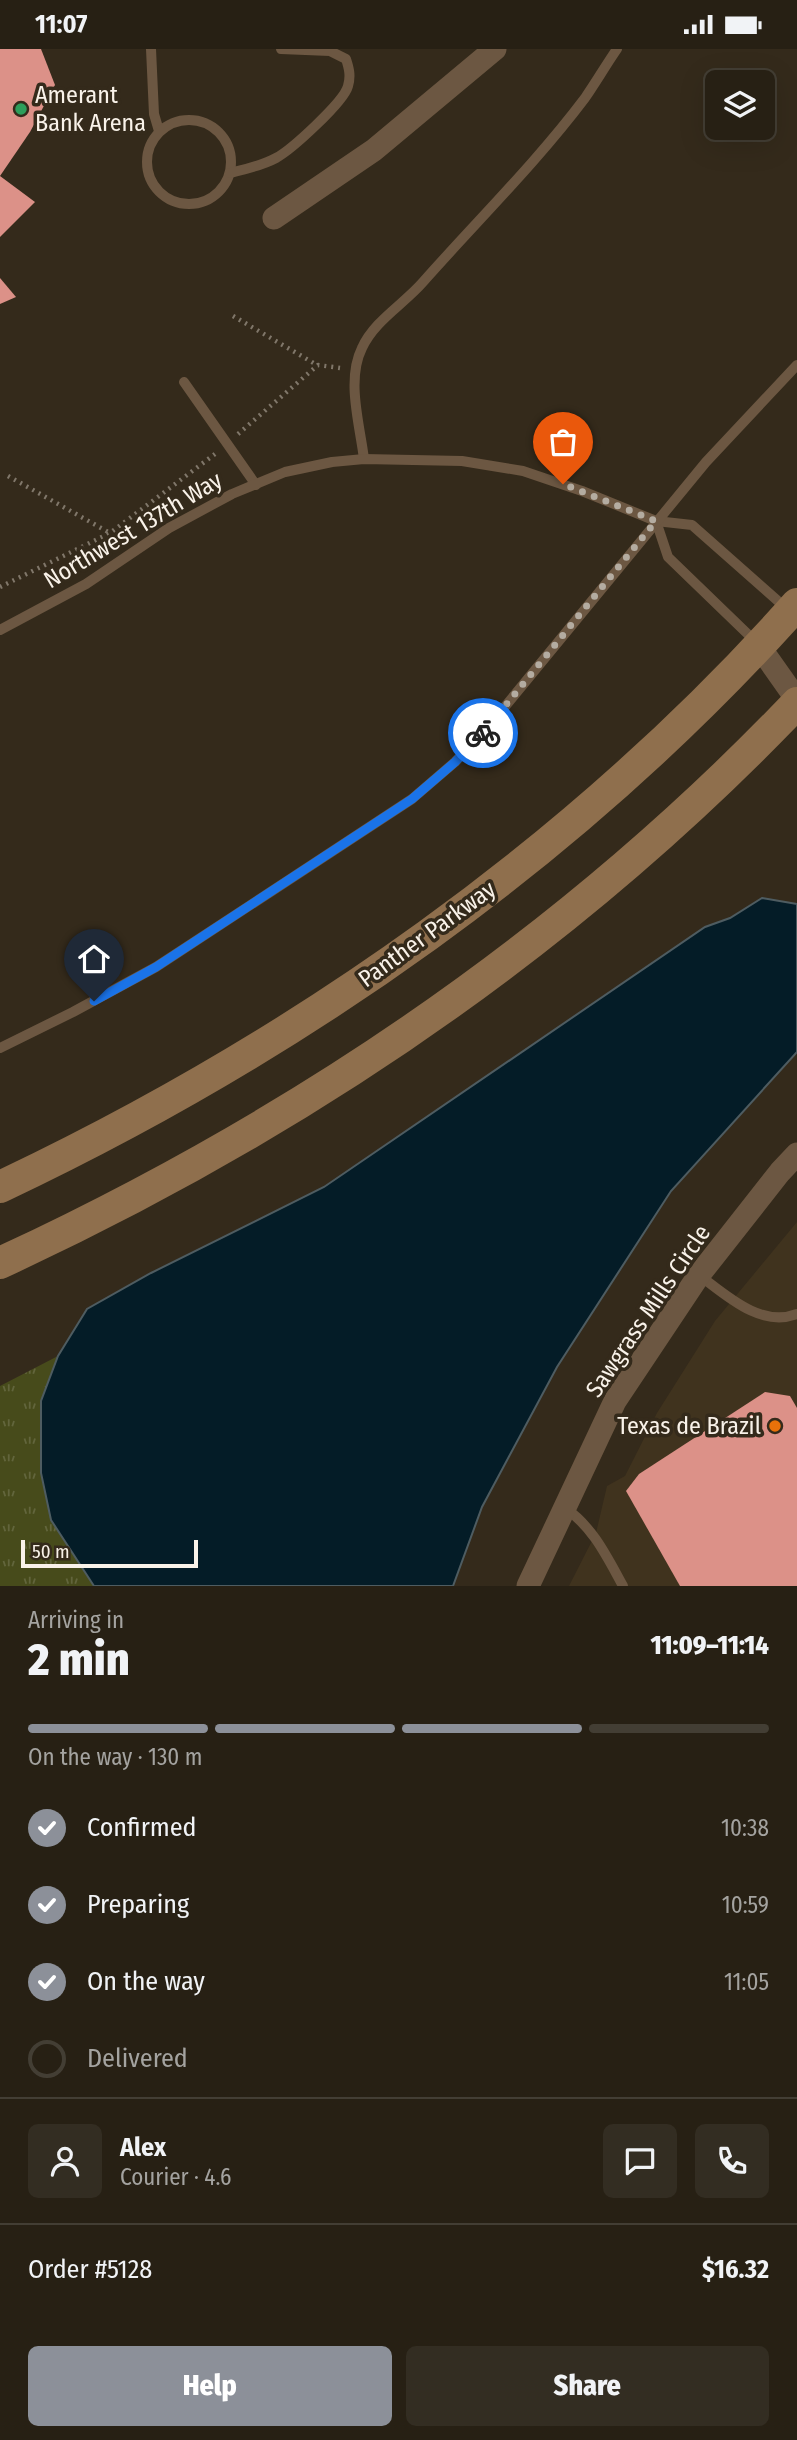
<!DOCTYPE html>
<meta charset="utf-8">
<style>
:root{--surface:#272014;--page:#332d22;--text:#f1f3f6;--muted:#a4a3a0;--line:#433e34;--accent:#8c9099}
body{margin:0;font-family:"Fira Sans Condensed",sans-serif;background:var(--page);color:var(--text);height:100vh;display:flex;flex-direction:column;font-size:26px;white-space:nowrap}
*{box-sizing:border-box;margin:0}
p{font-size:23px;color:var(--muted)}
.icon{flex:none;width:38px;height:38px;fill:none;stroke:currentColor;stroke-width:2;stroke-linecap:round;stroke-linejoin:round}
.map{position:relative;height:1537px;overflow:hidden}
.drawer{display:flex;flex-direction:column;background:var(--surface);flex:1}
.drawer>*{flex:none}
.controls{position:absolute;left:705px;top:21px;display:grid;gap:14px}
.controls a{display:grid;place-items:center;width:70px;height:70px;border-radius:10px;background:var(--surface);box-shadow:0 7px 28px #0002,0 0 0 2px var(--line);font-size:35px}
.scale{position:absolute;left:21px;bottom:18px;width:177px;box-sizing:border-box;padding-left:7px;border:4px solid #f9f2e9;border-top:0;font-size:19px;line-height:24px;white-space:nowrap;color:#f9f2e9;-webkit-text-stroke:5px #342a1b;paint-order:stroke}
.pin{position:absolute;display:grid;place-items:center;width:60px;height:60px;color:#fff;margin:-72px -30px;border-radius:50% 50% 50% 0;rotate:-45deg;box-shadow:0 0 7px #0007}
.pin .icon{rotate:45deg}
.courier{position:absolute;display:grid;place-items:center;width:70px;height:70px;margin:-35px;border:5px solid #1a73e8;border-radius:50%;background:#fff;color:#222;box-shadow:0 2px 9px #0007}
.overview em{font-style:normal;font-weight:800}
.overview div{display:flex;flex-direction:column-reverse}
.overview{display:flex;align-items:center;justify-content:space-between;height:119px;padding:0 28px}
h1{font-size:46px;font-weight:800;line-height:52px}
.bar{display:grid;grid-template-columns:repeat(4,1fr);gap:10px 7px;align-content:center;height:84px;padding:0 28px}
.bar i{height:9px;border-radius:5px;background:var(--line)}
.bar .current{background:var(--accent)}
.bar p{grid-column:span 4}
.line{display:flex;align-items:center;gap:18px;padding:0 28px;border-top:2px solid var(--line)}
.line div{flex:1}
.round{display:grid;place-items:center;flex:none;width:74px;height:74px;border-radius:10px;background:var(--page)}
ol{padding:0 28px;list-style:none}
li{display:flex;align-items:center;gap:21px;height:77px}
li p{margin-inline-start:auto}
li .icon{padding:7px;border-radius:50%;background:var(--accent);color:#fff;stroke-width:4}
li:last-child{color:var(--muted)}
li i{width:38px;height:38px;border:4px solid var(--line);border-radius:50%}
.button{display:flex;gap:14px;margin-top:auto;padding:14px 28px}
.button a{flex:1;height:80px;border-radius:10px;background:var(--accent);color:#fff;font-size:28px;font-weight:800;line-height:80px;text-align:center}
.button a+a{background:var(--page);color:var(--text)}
.status{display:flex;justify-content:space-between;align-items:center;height:49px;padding:0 35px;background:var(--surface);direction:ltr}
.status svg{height:19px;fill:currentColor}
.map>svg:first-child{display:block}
</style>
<div class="status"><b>11:07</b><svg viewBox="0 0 49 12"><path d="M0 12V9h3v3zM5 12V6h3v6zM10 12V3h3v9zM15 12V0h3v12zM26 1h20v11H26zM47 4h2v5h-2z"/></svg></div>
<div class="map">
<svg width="797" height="1537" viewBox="0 0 797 1537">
<defs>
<pattern id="grass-tufts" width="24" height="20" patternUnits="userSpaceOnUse" patternTransform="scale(1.75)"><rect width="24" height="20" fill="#474b1b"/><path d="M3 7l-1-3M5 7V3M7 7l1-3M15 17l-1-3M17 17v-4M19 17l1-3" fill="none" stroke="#62653c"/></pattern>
</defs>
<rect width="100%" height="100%" fill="#342a1b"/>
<polygon fill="#40331e" points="797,1173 797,1537 569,1537 596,1484 607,1437 625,1427 657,1364 715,1272"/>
<polygon fill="url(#grass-tufts)" points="58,1307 41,1352 51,1471 94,1537 0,1537 0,1337"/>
<polygon fill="#041c27" stroke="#4e5c61" stroke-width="2" points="762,849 797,855 797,1003 671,1142 557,1318 482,1458 453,1537 94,1537 51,1471 41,1424 41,1352 58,1307 87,1260 151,1224 324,1138 705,878 730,869"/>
<g fill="#dc9188">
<polygon points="0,0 41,0 55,36 30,83 0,127"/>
<polygon points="0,127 35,153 0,188"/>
<polygon points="0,229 16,248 0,255"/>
<polygon points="765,1343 790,1347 797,1359 797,1537 680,1537 626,1442 639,1425"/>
</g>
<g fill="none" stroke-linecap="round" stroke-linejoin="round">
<g stroke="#80776a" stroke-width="4.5" stroke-dasharray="2 5" stroke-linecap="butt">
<polyline points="233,267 317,316"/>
<polyline points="238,385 318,316 340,319"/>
<polyline points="8,427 110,484"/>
<polyline points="0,538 110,484 215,405"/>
</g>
<g stroke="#6c5742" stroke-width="10">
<polyline points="151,0 154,65 159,82"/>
<circle cx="189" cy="113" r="42"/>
<path d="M230,124C246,120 261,117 276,109C291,101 344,53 348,37C351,27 349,19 346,10L330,2L281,0"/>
<polyline points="184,333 256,436"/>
<path d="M364,410C360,376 346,331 362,299C374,272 404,255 423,233C477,172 536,114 585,49C596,33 606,16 617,0"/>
<polyline points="656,472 668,508 757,594"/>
<polyline points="0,581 86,535 169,479 232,445 285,423 332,413 364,410 462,412 523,422 582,442 656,472 692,476 787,560"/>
<polyline points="0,999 73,963 156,918 412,750 455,713 494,671 706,413 797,316"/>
<path d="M699,1226C727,1247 761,1279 797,1265"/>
<path d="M565,1459C593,1478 607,1508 623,1537"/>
</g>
<g stroke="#6c5742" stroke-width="23">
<polyline points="274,169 374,101 495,0"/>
<polyline points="759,597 797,651"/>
<polyline points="528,1537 615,1352 699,1226 780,1123 797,1105"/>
</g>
<g stroke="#8f6f4d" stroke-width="32">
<path d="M0,1138C298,997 577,802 797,555"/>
<path d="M0,1214C300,1075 568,894 797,654"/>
</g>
</g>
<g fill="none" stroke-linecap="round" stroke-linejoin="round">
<polyline stroke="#b4aca1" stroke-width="7" stroke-dasharray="0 12.6" points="483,684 656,472 563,435"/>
<polyline stroke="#1a73e8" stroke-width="9" points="94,952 156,918 412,750 455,713 483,684"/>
</g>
<circle fill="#2e9e5b" stroke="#342a1b" stroke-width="2.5" cx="21" cy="60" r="7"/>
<circle fill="#e8710a" stroke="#342a1b" stroke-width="2.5" cx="775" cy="1377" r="7"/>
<g text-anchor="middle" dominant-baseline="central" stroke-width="7" stroke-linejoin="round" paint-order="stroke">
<g font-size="24" fill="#f9f2e9" stroke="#342a1b" text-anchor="start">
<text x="35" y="46">Amerant<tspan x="35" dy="28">Bank Arena</tspan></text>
<text x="761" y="1377" text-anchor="end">Texas de Brazil</text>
</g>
<g font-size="24" fill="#f9f2e9" stroke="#342a1b">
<text transform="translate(133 481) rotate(-31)">Northwest 137th Way</text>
<text transform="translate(427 885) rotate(-36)">Panther Parkway</text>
<text transform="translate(648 1262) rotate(-56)">Sawgrass Mills Circle</text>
</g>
</g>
</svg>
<div class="controls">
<a><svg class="icon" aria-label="layers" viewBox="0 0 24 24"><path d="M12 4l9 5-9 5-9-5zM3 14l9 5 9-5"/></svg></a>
</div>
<div class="scale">50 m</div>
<div class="pin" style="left:563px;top:435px;background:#ea580c"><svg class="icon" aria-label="bag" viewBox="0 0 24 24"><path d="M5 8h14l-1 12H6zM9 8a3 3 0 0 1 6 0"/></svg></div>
<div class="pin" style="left:94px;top:952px;background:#1f2937"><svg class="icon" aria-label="home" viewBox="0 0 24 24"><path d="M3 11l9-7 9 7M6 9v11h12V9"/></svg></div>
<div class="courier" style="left:483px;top:684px"><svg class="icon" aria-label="bike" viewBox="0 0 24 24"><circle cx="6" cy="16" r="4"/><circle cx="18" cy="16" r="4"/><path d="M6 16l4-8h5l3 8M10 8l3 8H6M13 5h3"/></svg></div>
</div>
<section class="drawer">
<div class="overview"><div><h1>2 min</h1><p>Arriving in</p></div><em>11:09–11:14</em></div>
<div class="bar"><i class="current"></i><i class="current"></i><i class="current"></i><i></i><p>On the way · 130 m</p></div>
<ol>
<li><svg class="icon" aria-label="check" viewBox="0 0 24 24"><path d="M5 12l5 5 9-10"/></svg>Confirmed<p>10:38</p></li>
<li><svg class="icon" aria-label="check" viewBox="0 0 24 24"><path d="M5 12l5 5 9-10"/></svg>Preparing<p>10:59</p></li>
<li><svg class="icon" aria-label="check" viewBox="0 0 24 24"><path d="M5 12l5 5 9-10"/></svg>On the way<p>11:05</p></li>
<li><i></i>Delivered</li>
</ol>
<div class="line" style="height:126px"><a class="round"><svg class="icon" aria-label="person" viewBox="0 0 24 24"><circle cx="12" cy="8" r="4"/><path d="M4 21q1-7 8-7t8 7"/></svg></a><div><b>Alex</b><p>Courier · 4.6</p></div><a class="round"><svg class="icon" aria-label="chat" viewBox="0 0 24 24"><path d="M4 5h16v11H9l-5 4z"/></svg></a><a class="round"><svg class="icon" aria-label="phone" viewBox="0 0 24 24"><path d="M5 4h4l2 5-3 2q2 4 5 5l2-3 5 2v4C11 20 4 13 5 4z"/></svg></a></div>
<div class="line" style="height:91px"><div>Order #5128</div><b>$16.32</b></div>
<div class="button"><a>Help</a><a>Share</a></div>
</section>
